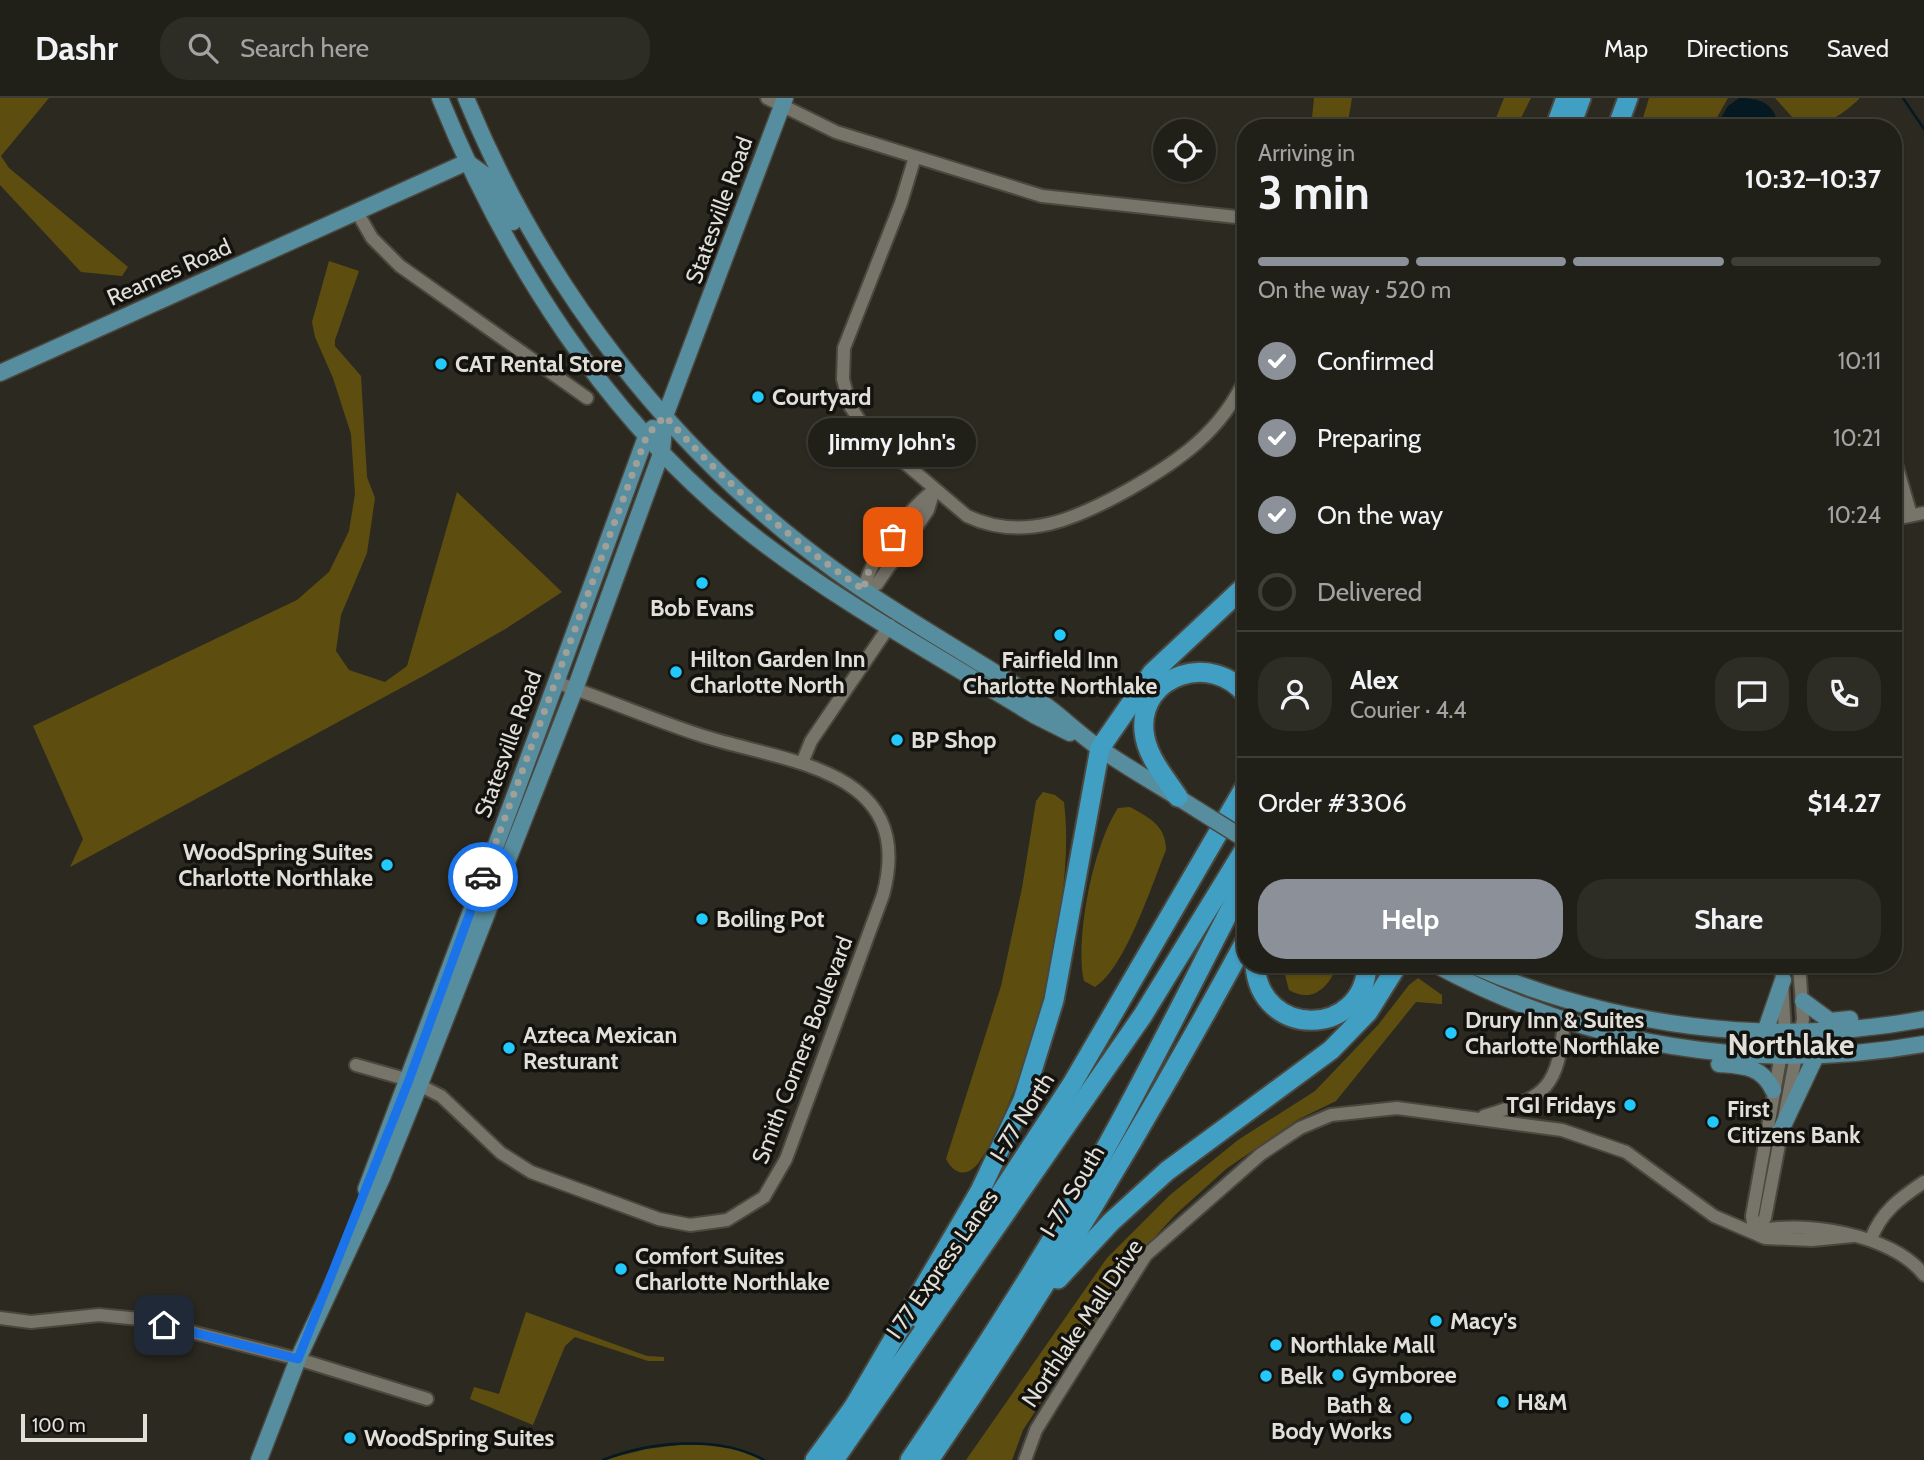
<!DOCTYPE html>
<meta charset="utf-8">
<style>
:root{--surface:#212018;--page:#2d2d25;--text:#f1f3f6;--muted:#a2a3a2;--line:#3e3e37;--accent:#8c9099}
body{margin:0;font-family:Cabin,sans-serif;background:var(--page);color:var(--text);height:100vh;display:flex;flex-direction:column;font-size:26px;white-space:nowrap}
*{box-sizing:border-box;margin:0}
p{font-size:23px;color:var(--muted)}
.icon{flex:none;width:38px;height:38px;fill:none;stroke:currentColor;stroke-width:2;stroke-linecap:round;stroke-linejoin:round}
.map{position:relative;flex:1;overflow:hidden}
.details{position:absolute;left:1237px;top:21px;width:665px;height:854px;display:flex;flex-direction:column;background:var(--surface);border-radius:28px;box-shadow:0 2px 5px #0004,0 0 0 2px var(--line)}
.details>*{flex:none}
.tools{position:absolute;left:1153px;top:21px;display:grid;gap:14px}
.tools a{display:grid;place-items:center;width:63px;height:63px;border-radius:50%;background:var(--surface);box-shadow:0 2px 5px #0004,0 0 0 2px var(--line);font-size:35px}
.scale{position:absolute;left:21px;bottom:18px;width:126px;box-sizing:border-box;padding-left:7px;border:4px solid #e0dfd8;border-top:0;font-size:19px;line-height:24px;white-space:nowrap;color:#e0dfd8;-webkit-text-stroke:5px #13120e;paint-order:stroke}
.pin{position:absolute;display:grid;place-items:center;width:60px;height:60px;color:#fff;margin:-30px;border-radius:14px;box-shadow:0 4px 10px #0006}
.courier{position:absolute;display:grid;place-items:center;width:70px;height:70px;margin:-35px;border:5px solid #1a73e8;border-radius:50%;background:#fff;color:#222;box-shadow:0 2px 9px #0007}
.bubble{position:absolute;height:49px;border-radius:24px;background:var(--surface);box-shadow:0 2px 5px #0004,0 0 0 2px var(--line);font-size:23px;font-weight:700;line-height:49px;text-align:center}
.overview em{font-style:normal;font-weight:700}
.overview div{display:flex;flex-direction:column-reverse}
.overview{display:flex;align-items:center;justify-content:space-between;height:119px;padding:0 21px}
h1{font-size:46px;font-weight:700;line-height:52px}
.bar{display:grid;grid-template-columns:repeat(4,1fr);gap:10px 7px;align-content:center;height:84px;padding:0 21px}
.bar i{height:9px;border-radius:5px;background:var(--line)}
.bar .selected{background:var(--accent)}
.bar p{grid-column:span 4}
.line{display:flex;align-items:center;gap:18px;padding:0 21px;border-top:2px solid var(--line)}
.line div{flex:1}
.round{display:grid;place-items:center;flex:none;width:74px;height:74px;border-radius:28px;background:var(--page)}
ol{padding:0 21px;list-style:none}
li{display:flex;align-items:center;gap:21px;height:77px}
li p{margin-inline-start:auto}
li .icon{padding:7px;border-radius:50%;background:var(--accent);color:#fff;stroke-width:4}
li:last-child{color:var(--muted)}
li i{width:38px;height:38px;border:4px solid var(--line);border-radius:50%}
.button{display:flex;gap:14px;margin-top:auto;padding:14px 21px}
.button a{flex:1;height:80px;border-radius:28px;background:var(--accent);color:#fff;font-size:28px;font-weight:700;line-height:80px;text-align:center}
.button a+a{background:var(--page);color:var(--text)}
header{display:flex;align-items:center;gap:42px;box-sizing:border-box;height:98px;padding:0 35px;background:var(--surface);border-bottom:2px solid var(--line)}
header strong{font-size:33px}
nav{display:flex;gap:38px;margin-inline-start:auto;font-size:24px}
.search{width:490px;height:63px;background:var(--page);display:flex;align-items:center;gap:18px;box-sizing:border-box;padding:0 24px;border-radius:28px;color:var(--muted);font-size:26px}
.map>svg:first-child{display:block}
</style>
<header>
<strong>Dashr</strong>
<div class="search"><svg class="icon" aria-label="search" viewBox="0 0 24 24"><circle cx="10" cy="10" r="6"/><path d="M15 15l6 6"/></svg>Search here</div>
<nav><a>Map</a><a>Directions</a><a>Saved</a></nav>
</header>
<div class="map">
<svg width="1924" height="1362" viewBox="0 0 1924 1362">
<rect width="100%" height="100%" fill="#2c2a20"/>
<g fill="#5d4e0f">
<polygon points="0,0 49,0 1,58 9,70 128,169 122,178 81,174 0,87"/>
<polygon points="1314,0 1352,0 1347,30 1311,30"/>
<polygon points="1504,0 1531,0 1516,30 1492,30"/>
<polygon points="1649,0 1728,0 1711,30 1640,30"/>
<path d="M1775,0H1859V1C1844,15 1824,30 1802,30Z"/>
<polygon points="329,163 359,173 335,242 335,248 361,278 367,379 375,400 367,455 341,517 336,553 349,572 385,584 407,568 457,394 562,494 507,530 425,577 70,769 83,741 33,628 297,502 329,474 349,433 355,396 351,336 333,280 315,239 312,224"/>
<path d="M1043,694L1055,697L1064,704C1068,737 1066,773 1061,806C1057,839 1050,873 1043,906C1036,935 993,1060 971,1072C959,1079 951,1070 946,1061L1001,888L1022,790L1036,703Z"/>
<path d="M1130,709C1150,720 1166,728 1166,752C1152,786 1125,871 1095,889L1084,883C1075,839 1093,748 1118,710Z"/>
<path d="M1286,866H1338C1329,889 1313,906 1289,892L1285,877Z"/>
<polygon points="1418,880 1442,897 1442,906 1416,904 1336,1003 1297,1022 1226,1071 1175,1117 1137,1158 1023,1332 1012,1362 966,1362 1107,1160 1170,1097 1238,1042 1315,993 1378,927 1409,887"/>
<polygon points="526,1214 647,1258 664,1259 664,1263 648,1263 575,1239 565,1248 533,1327 470,1301 474,1289 499,1296"/>
<polygon points="679,1347 725,1347 764,1362 603,1362 647,1351"/>
</g>
<path fill="#041922" d="M1739,0C1761,0 1776,6 1778,30H1715L1728,8Z"/>
<g fill="none" stroke-linecap="round" stroke-linejoin="round">
<g stroke="#041922" stroke-width="2.5">
<polyline points="1903,0 1924,31"/>
<path d="M603,1362C650,1343 719,1337 764,1362"/>
</g>
<defs>
<g id="minor">
<polyline points="767,0 836,34 1042,98 1246,120"/>
<path d="M915,59L901,105L844,250L843,281L850,308L866,332L967,418C1024,445 1078,420 1128,392C1179,363 1221,334 1246,279"/>
<polyline points="357,114 372,140 400,168 587,300"/>
<polyline points="1894,359 1911,417"/>
<polyline points="1894,421 1924,415"/>
<polyline points="864,492 877,486 928,412 934,392"/>
<path d="M864,492C868,463 910,410 934,392"/>
<polyline points="802,665 811,643 890,527"/>
<path d="M356,967L409,982L441,998L501,1055L531,1074L659,1121L690,1127L727,1122L764,1099L786,1061L883,797C917,672 790,665 706,639C655,623 606,601 555,584"/>
<path d="M1484,1018C1548,999 1558,989 1564,923"/>
<polyline points="1754,1134 1765,1120 1803,921 1799,866"/>
<polyline points="1754,1134 1752,1118 1785,934 1781,866"/>
<path d="M1754,1134C1801,1121 1893,1136 1924,1177"/>
<path d="M1871,1141C1881,1114 1900,1100 1924,1084"/>
<polyline points="0,1220 31,1224 99,1217 140,1221 298,1261 427,1301"/>
<polyline points="1025,1362 1036,1332 1052,1306 1146,1157 1261,1056 1300,1030 1331,1017 1397,1010 1562,1032 1626,1054 1714,1118 1765,1140 1812,1142 1853,1138"/>
</g>
<g id="major">
<path d="M440,0C506,163 606,320 745,431C833,501 938,558 1034,617L1070,635"/>
<path d="M466,0C544,189 670,353 836,473C902,521 974,559 1041,604C1061,618 1079,636 1099,650C1131,672 1165,691 1198,712"/>
<polyline points="467,64 488,79 513,124"/>
<polyline points="0,275 467,64"/>
<path d="M1434,866C1585,948 1755,976 1924,946"/>
<path d="M1469,866C1612,929 1770,950 1924,921"/>
<polyline points="1803,903 1830,923 1850,921"/>
<polyline points="1765,934 1783,882"/>
<path d="M1719,966C1744,968 1762,968 1773,992"/>
<polyline points="1781,1032 1816,958"/>
<polyline points="366,1091 513,702 647,336 653,330"/>
<polyline points="259,1362 298,1261 382,1080 420,986 575,591 662,353 665,318 785,0"/>
</g>
<g id="highway">
<polyline points="1555,30 1566,0"/>
<polyline points="1570,30 1581,0"/>
<polyline points="1617,30 1628,0"/>
<path d="M1178,699C1165,679 1146,658 1144,633C1139,576 1213,554 1246,597"/>
<path d="M1255,866C1259,942 1365,940 1367,866"/>
<polyline points="1058,1181 1111,1124 1167,1073 1331,952 1368,914 1398,866"/>
<polyline points="919,1220 1072,986 1246,687"/>
<polyline points="852,1312 980,1093 1023,1002 1054,902 1100,650 1152,575 1246,487"/>
<polyline points="815,1362 858,1303"/>
<polyline points="834,1362 1143,917 1246,749"/>
<path d="M910,1362C978,1262 1043,1160 1103,1055C1153,965 1198,873 1246,781"/>
<path d="M929,1362C1044,1195 1149,1021 1246,842"/>
</g>
</defs>
<use href="#minor" stroke="#4a473f" stroke-width="16"/>
<use href="#major" stroke="#4a473f" stroke-width="19"/>
<use href="#highway" stroke="#4a473f" stroke-width="23"/>
<use href="#minor" stroke="#777469" stroke-width="12"/>
<use href="#major" stroke="#578e9f" stroke-width="16"/>
<use href="#highway" stroke="#419fc3" stroke-width="19"/>
<defs>
<polyline id="major-bridge" points="1198,712 1246,742"/>
</defs>
<use href="#major-bridge" stroke="#4a473f" stroke-width="19" stroke-linecap="butt"/>
<use href="#major-bridge" stroke="#578e9f" stroke-width="16"/>
</g>
<g fill="none" stroke-linecap="round" stroke-linejoin="round">
<path stroke="#a1a098" stroke-width="7" stroke-dasharray="0 12.6" d="M483,779L647,337L665,318C725,385 791,442 864,492L866,478L893,439"/>
<polyline stroke="#1a73e8" stroke-width="9" points="164,1227 298,1261 409,982 483,779"/>
</g>
<g fill="#22c9fd" stroke="#13120e" stroke-width="2.5">
<circle cx="441" cy="266" r="7"/>
<circle cx="758" cy="299" r="7"/>
<circle cx="702" cy="485" r="7"/>
<circle cx="1060" cy="537" r="7"/>
<circle cx="676" cy="574" r="7"/>
<circle cx="897" cy="642" r="7"/>
<circle cx="387" cy="767" r="7"/>
<circle cx="702" cy="821" r="7"/>
<circle cx="1451" cy="935" r="7"/>
<circle cx="509" cy="950" r="7"/>
<circle cx="1630" cy="1007" r="7"/>
<circle cx="1713" cy="1024" r="7"/>
<circle cx="621" cy="1171" r="7"/>
<circle cx="1436" cy="1223" r="7"/>
<circle cx="1276" cy="1247" r="7"/>
<circle cx="1338" cy="1277" r="7"/>
<circle cx="1266" cy="1278" r="7"/>
<circle cx="1503" cy="1304" r="7"/>
<circle cx="1406" cy="1320" r="7"/>
<circle cx="350" cy="1340" r="7"/>
</g>
<g text-anchor="middle" dominant-baseline="central" stroke-width="7" stroke-linejoin="round" paint-order="stroke">
<g font-size="23" fill="#e0dfd8" stroke="#13120e">
<text transform="translate(719 112) rotate(-70)">Statesville Road</text>
<text transform="translate(169 174) rotate(-24)">Reames Road</text>
<text transform="translate(508 646) rotate(-70)">Statesville Road</text>
<text transform="translate(802 952) rotate(-69)">Smith Corners Boulevard</text>
<text transform="translate(1022 1019) rotate(-58)">I-77 North</text>
<text transform="translate(1072 1093) rotate(-59)">I-77 South</text>
<text transform="translate(942 1166) rotate(-55)">I 77 Express Lanes</text>
<text transform="translate(1082 1225) rotate(-56)">Northlake Mall Drive</text>
</g>
<g font-size="23" font-weight="bold" fill="#e0dfd8" stroke="#13120e" text-anchor="start">
<text x="455" y="266">CAT Rental Store</text>
<text x="772" y="299">Courtyard</text>
<text x="702" y="510" text-anchor="middle">Bob Evans</text>
<text x="690" y="561">Hilton Garden Inn<tspan x="690" dy="26">Charlotte North</tspan></text>
<text x="1060" y="562" text-anchor="middle">Fairfield Inn<tspan x="1060" dy="26">Charlotte Northlake</tspan></text>
<text x="911" y="642">BP Shop</text>
<text x="373" y="754" text-anchor="end">WoodSpring Suites<tspan x="373" dy="26">Charlotte Northlake</tspan></text>
<text x="716" y="821">Boiling Pot</text>
<text x="1465" y="922">Drury Inn &amp; Suites<tspan x="1465" dy="26">Charlotte Northlake</tspan></text>
<text x="523" y="937">Azteca Mexican<tspan x="523" dy="26">Resturant</tspan></text>
<text x="1616" y="1007" text-anchor="end">TGI Fridays</text>
<text x="1727" y="1011">First<tspan x="1727" dy="26">Citizens Bank</tspan></text>
<text x="635" y="1158">Comfort Suites<tspan x="635" dy="26">Charlotte Northlake</tspan></text>
<text x="1450" y="1223">Macy's</text>
<text x="1290" y="1247">Northlake Mall</text>
<text x="1352" y="1277">Gymboree</text>
<text x="1280" y="1278">Belk</text>
<text x="1517" y="1304">H&amp;M</text>
<text x="1392" y="1307" text-anchor="end">Bath &amp;<tspan x="1392" dy="26">Body Works</tspan></text>
<text x="364" y="1340">WoodSpring Suites</text>
</g>
<g font-size="30" font-weight="bold" fill="#e0dfd8" stroke="#13120e">
<text x="1791" y="946">Northlake</text>
</g>
</g>
</svg>
<div class="tools">
<a><svg class="icon" aria-label="locate" viewBox="0 0 24 24"><circle cx="12" cy="12" r="6"/><path d="M12 2v4M12 18v4M2 12h4M18 12h4"/></svg></a>
</div>
<div class="scale">100 m</div>
<div class="pin" style="left:893px;top:439px;background:#ea580c"><svg class="icon" aria-label="bag" viewBox="0 0 24 24"><path d="M5 8h14l-1 12H6zM9 8a3 3 0 0 1 6 0"/></svg></div>
<div class="pin" style="left:164px;top:1227px;background:#1f2937"><svg class="icon" aria-label="home" viewBox="0 0 24 24"><path d="M3 11l9-7 9 7M6 9v11h12V9"/></svg></div>
<div class="courier" style="left:483px;top:779px"><svg class="icon" aria-label="car" viewBox="0 0 24 24"><path d="M5 17H2v-5l4-1 3-4h7l3 4 3 1v5h-3M9 17h6M6 11h13"/><circle cx="7" cy="17" r="2"/><circle cx="17" cy="17" r="2"/></svg></div>
<div class="bubble" style="left:808px;top:320px;width:168px">Jimmy John's</div>
<section class="details">
<div class="overview"><div><h1>3 min</h1><p>Arriving in</p></div><em>10:32–10:37</em></div>
<div class="bar"><i class="selected"></i><i class="selected"></i><i class="selected"></i><i></i><p>On the way · 520 m</p></div>
<ol>
<li><svg class="icon" aria-label="check" viewBox="0 0 24 24"><path d="M5 12l5 5 9-10"/></svg>Confirmed<p>10:11</p></li>
<li><svg class="icon" aria-label="check" viewBox="0 0 24 24"><path d="M5 12l5 5 9-10"/></svg>Preparing<p>10:21</p></li>
<li><svg class="icon" aria-label="check" viewBox="0 0 24 24"><path d="M5 12l5 5 9-10"/></svg>On the way<p>10:24</p></li>
<li><i></i>Delivered</li>
</ol>
<div class="line" style="height:126px"><a class="round"><svg class="icon" aria-label="person" viewBox="0 0 24 24"><circle cx="12" cy="8" r="4"/><path d="M4 21q1-7 8-7t8 7"/></svg></a><div><b>Alex</b><p>Courier · 4.4</p></div><a class="round"><svg class="icon" aria-label="chat" viewBox="0 0 24 24"><path d="M4 5h16v11H9l-5 4z"/></svg></a><a class="round"><svg class="icon" aria-label="phone" viewBox="0 0 24 24"><path d="M5 4h4l2 5-3 2q2 4 5 5l2-3 5 2v4C11 20 4 13 5 4z"/></svg></a></div>
<div class="line" style="height:91px"><div>Order #3306</div><b>$14.27</b></div>
<div class="button"><a>Help</a><a>Share</a></div>
</section>
</div>
